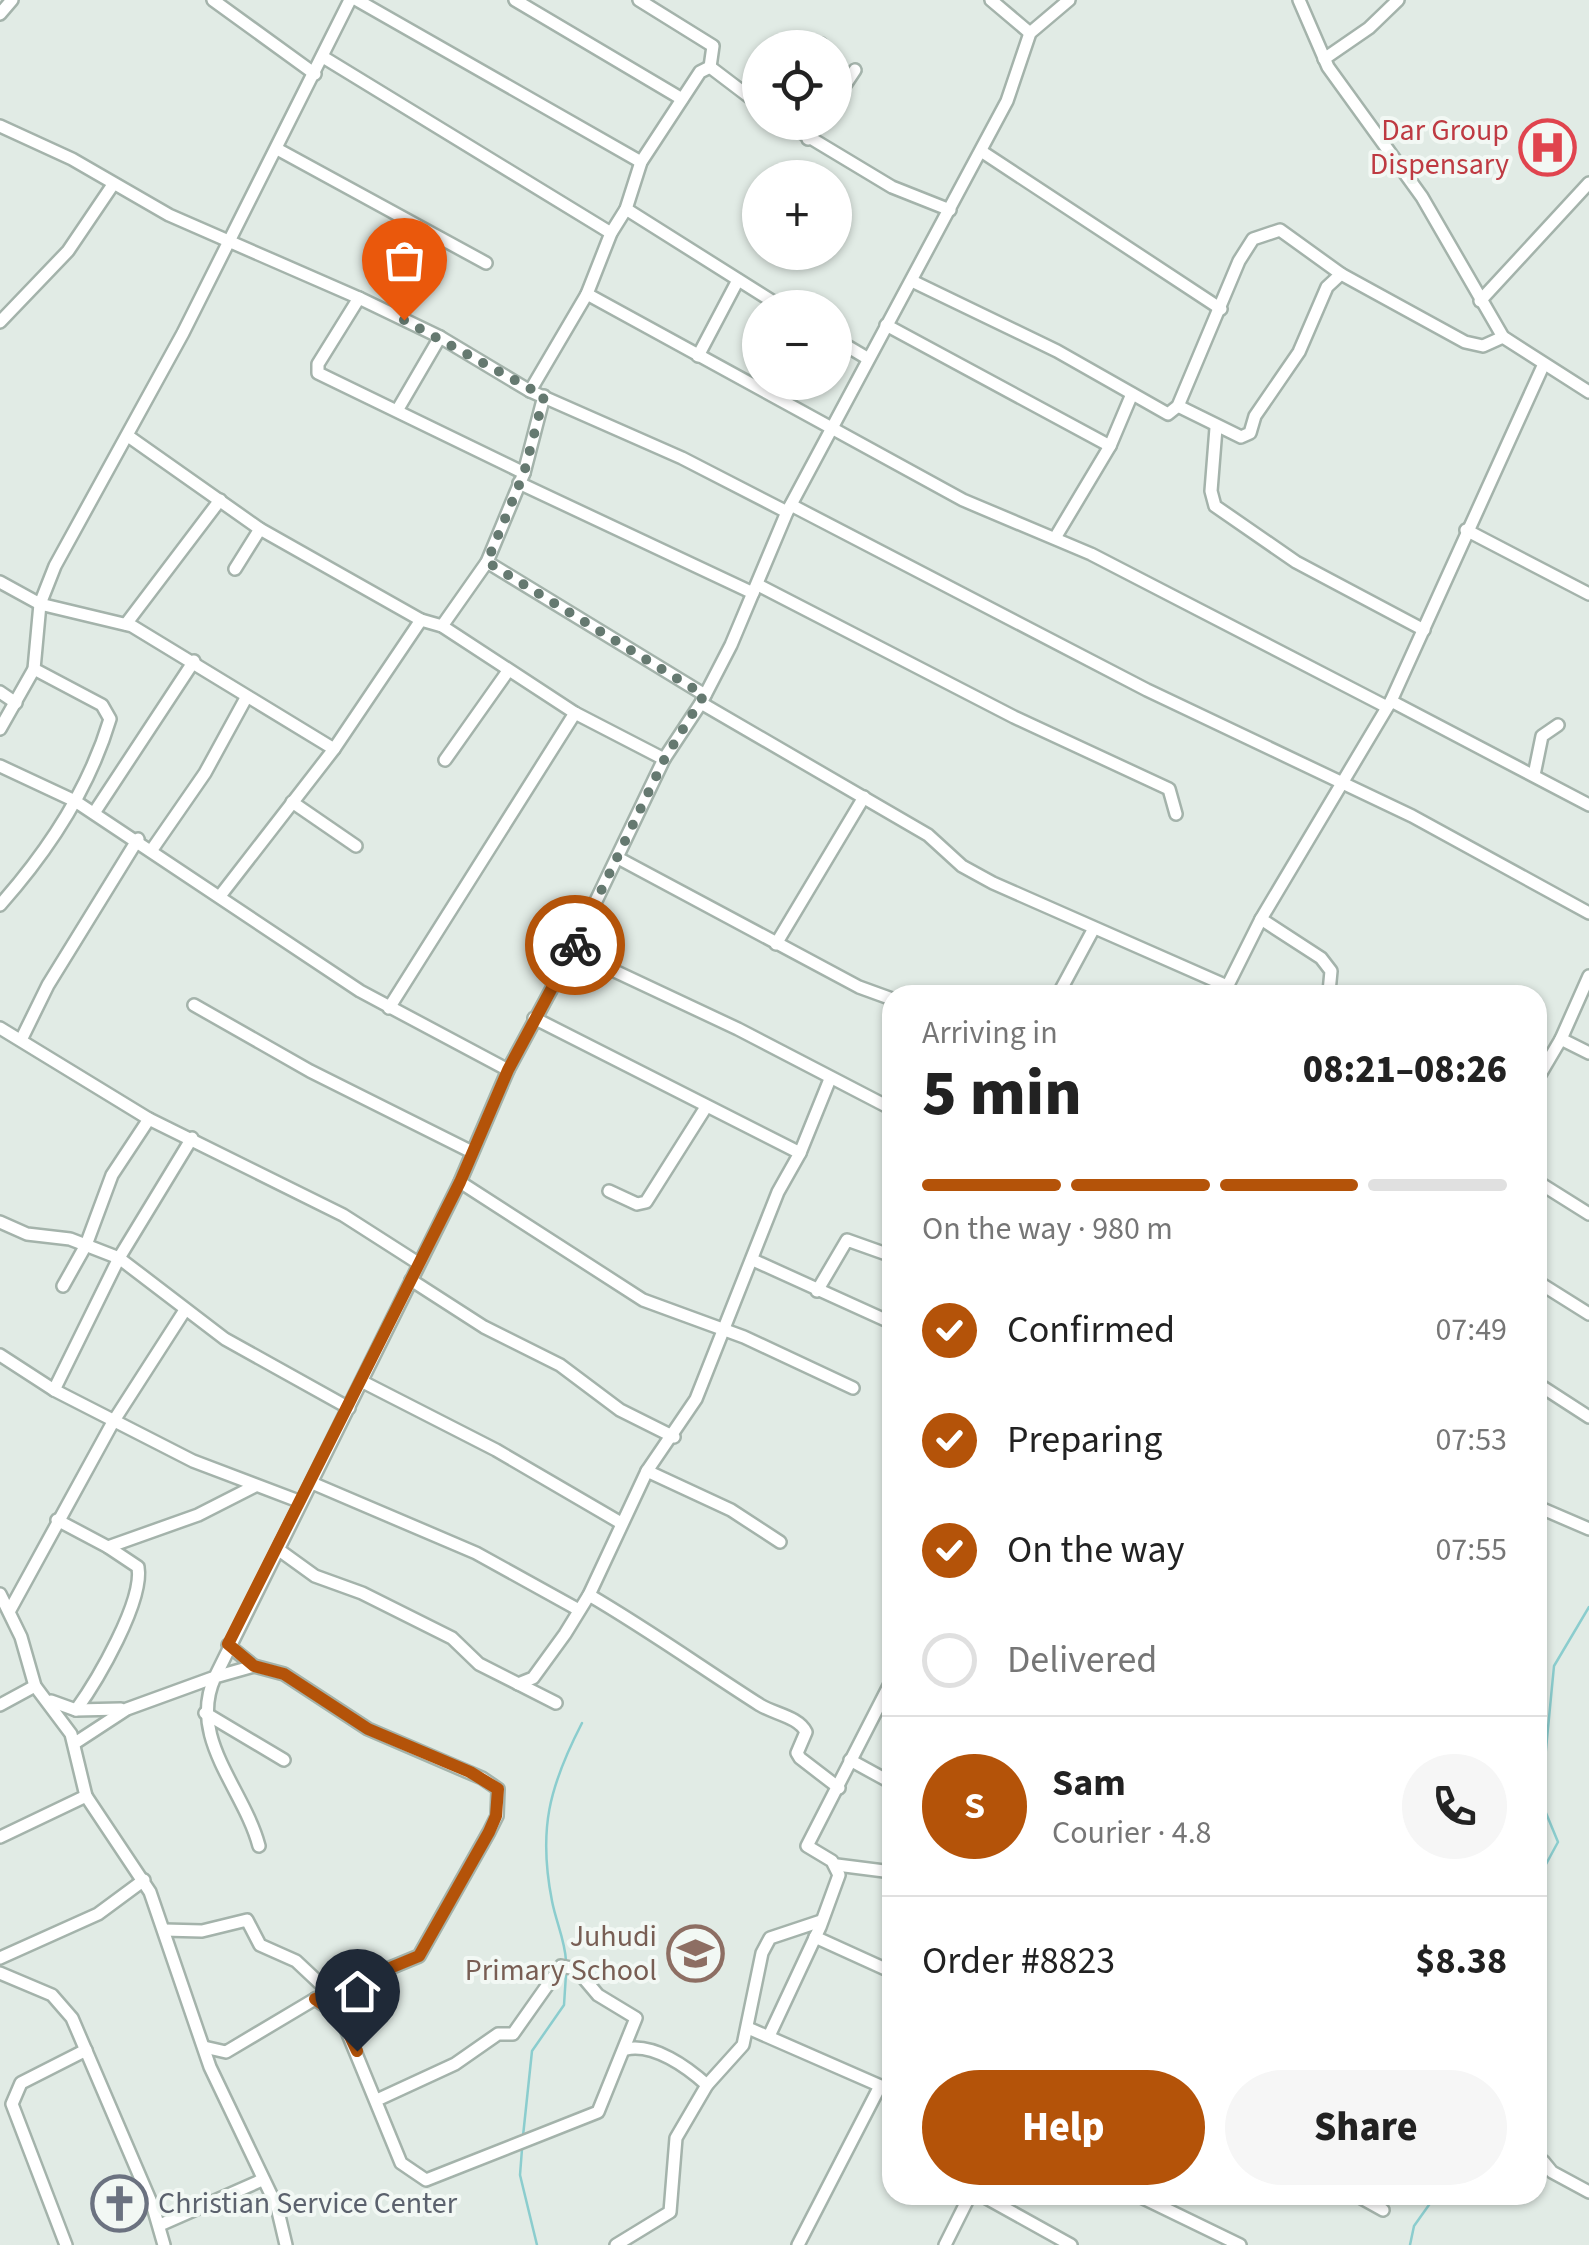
<!DOCTYPE html>
<meta charset="utf-8">
<style>
:root{--surface:#fff;--page:#f6f6f6;--text:#222;--muted:#767676;--line:#e0e0e0;--accent:#b45309}
body{margin:0;font-family:"Source Sans 3",sans-serif;background:var(--page);color:var(--text);height:100vh;display:flex;flex-direction:column;font-size:38px;white-space:nowrap}
*{box-sizing:border-box;margin:0}
p{font-size:32px;color:var(--muted)}
.icon{flex:none;width:55px;height:55px;fill:none;stroke:currentColor;stroke-width:2;stroke-linecap:round;stroke-linejoin:round}
.map{position:relative;flex:1;overflow:hidden}
.side{position:absolute;left:882px;top:985px;width:665px;height:1220px;display:flex;flex-direction:column;background:var(--surface);border-radius:30px;box-shadow:0 2px 8px #0004}
.side>*{flex:none}
.buttons{position:absolute;left:742px;top:30px;display:grid;gap:20px}
.buttons a{display:grid;place-items:center;width:110px;height:110px;border-radius:50%;background:var(--surface);box-shadow:0 2px 8px #0004;font-size:50px}
.pin{position:absolute;display:grid;place-items:center;width:85px;height:85px;color:#fff;margin:-102px -42px;border-radius:50% 50% 50% 0;rotate:-45deg;box-shadow:0 0 10px #0007}
.pin .icon{rotate:45deg}
.courier{position:absolute;display:grid;place-items:center;width:100px;height:100px;margin:-50px;border:8px solid #b45309;border-radius:50%;background:#fff;color:#222;box-shadow:0 2px 12px #0007}
.overview em{font-style:normal;font-weight:800}
.overview div{display:flex;flex-direction:column-reverse}
.overview{display:flex;align-items:center;justify-content:space-between;height:170px;padding:0 40px}
h1{font-size:65px;font-weight:800;line-height:75px}
.bar{display:grid;grid-template-columns:repeat(4,1fr);gap:15px 10px;align-content:center;height:120px;padding:0 40px}
.bar i{height:12px;border-radius:8px;background:var(--line)}
.bar .on{background:var(--accent)}
.bar p{grid-column:span 4}
.line{display:flex;align-items:center;gap:25px;padding:0 40px;border-top:2px solid var(--line)}
.line div{flex:1}
.round{display:grid;place-items:center;flex:none;width:105px;height:105px;border-radius:52px;background:var(--page)}
ol{padding:0 40px;list-style:none}
li{display:flex;align-items:center;gap:30px;height:110px}
li p{margin-inline-start:auto}
li .icon{padding:10px;border-radius:50%;background:var(--accent);color:#fff;stroke-width:4}
li:last-child{color:var(--muted)}
li i{width:55px;height:55px;border:5px solid var(--line);border-radius:50%}
.primary-button{display:flex;gap:20px;margin-top:auto;padding:20px 40px}
.primary-button a{flex:1;height:115px;border-radius:60px;background:var(--accent);color:#fff;font-size:40px;font-weight:800;line-height:115px;text-align:center}
.primary-button a+a{background:var(--page);color:var(--text)}
.map>svg:first-child{display:block}
</style>
<div class="map">
<svg width="1589" height="2245" viewBox="0 0 1589 2245">
<rect width="100%" height="100%" fill="#e1ebe5"/>
<g fill="none" stroke-linecap="round" stroke-linejoin="round">
<g stroke="#8bcdce" stroke-width="2.5">
<polyline points="1538,1879 1558,1842 1541,1801 1554,1666 1589,1607"/>
<path d="M566,1961C565,1940 556,1922 552,1901C538,1830 549,1787 582,1723"/>
<polyline points="523,2136 532,2051 564,2005 566,1974"/>
<polyline points="522,2149 520,2175 537,2245"/>
<polyline points="1410,2245 1414,2226 1436,2195"/>
</g>
<defs>
<g id="minor">
<polyline points="213,0 315,74"/>
<polyline points="357,0 641,162"/>
<polyline points="515,0 682,99"/>
<polyline points="639,0 713,46 710,67"/>
<polyline points="991,0 1030,33"/>
<polyline points="1299,0 1328,67 1422,197 1503,337 1589,392"/>
<polyline points="0,14 12,0"/>
<polyline points="819,48 821,44"/>
<polyline points="323,57 611,233"/>
<polyline points="1324,59 1369,28 1398,0"/>
<polyline points="835,100 855,70"/>
<polyline points="784,122 892,187 950,210"/>
<polyline points="0,126 72,159 169,215 359,298 440,337 530,391 682,458 787,512"/>
<polyline points="808,139 819,122"/>
<polyline points="279,150 486,263"/>
<polyline points="981,151 1221,309"/>
<polyline points="626,209 783,308"/>
<polyline points="912,281 1057,351 1168,414 1178,406 1239,261 1253,239 1280,230 1341,274"/>
<polyline points="587,294 963,500 1091,554 1387,707"/>
<polyline points="359,298 318,364 318,373 524,473"/>
<polyline points="1480,301 1589,183"/>
<polyline points="0,322 68,251 112,186"/>
<polyline points="886,325 1110,446"/>
<polyline points="835,339 867,358"/>
<polyline points="698,356 738,280"/>
<polyline points="530,391 587,294 611,233 626,209 641,162 700,72 710,67 760,105"/>
<polyline points="1178,406 1241,437 1250,433 1255,416 1299,352 1327,287 1341,274 1465,342 1483,346 1503,337"/>
<polyline points="398,409 440,337"/>
<polyline points="1216,428 1211,491 1215,506 1296,562 1424,630"/>
<polyline points="128,436 260,529 421,620 442,626 575,713 664,759"/>
<polyline points="519,483 753,593"/>
<polyline points="791,505 1147,690 1412,816 1589,913"/>
<polyline points="1466,530 1589,594"/>
<polyline points="1055,538 1110,446 1132,394"/>
<polyline points="487,562 705,695"/>
<polyline points="235,569 260,529"/>
<polyline points="0,582 40,604 132,626 334,749"/>
<polyline points="758,585 1014,717 1169,789 1176,814"/>
<polyline points="126,624 220,500"/>
<polyline points="442,626 487,562 524,473 544,396"/>
<polyline points="0,692 16,703"/>
<polyline points="1391,701 1589,805"/>
<polyline points="701,703 928,835 962,866 993,883 1227,986"/>
<polyline points="0,729 34,669 40,604 55,566 183,333 350,0"/>
<polyline points="445,760 508,671"/>
<polyline points="0,766 75,801 360,991 508,1070"/>
<polyline points="1534,775 1542,736 1558,725"/>
<polyline points="292,802 356,846"/>
<polyline points="94,813 194,661"/>
<polyline points="151,851 205,773 246,698"/>
<polyline points="618,858 859,987 892,999"/>
<polyline points="220,896 334,749 421,620"/>
<path d="M0,905C48,851 89,789 110,719L102,705L34,669"/>
<polyline points="1261,919 1321,958 1331,971 1329,992"/>
<polyline points="776,944 864,797"/>
<polyline points="572,951 738,1029 892,1109"/>
<polyline points="1058,995 1093,930"/>
<polyline points="1223,995 1261,919 1391,701 1543,366"/>
<polyline points="194,1005 310,1071 470,1151"/>
<polyline points="389,1008 575,713"/>
<polyline points="534,1018 800,1153"/>
<polyline points="0,1028 149,1119 343,1215 418,1263"/>
<polyline points="22,1038 48,985 138,839"/>
<polyline points="1561,1039 1589,1053"/>
<polyline points="1538,1078 1561,1039 1589,976"/>
<polyline points="460,1182 643,1300 744,1337 853,1388"/>
<polyline points="1538,1182 1589,1214"/>
<polyline points="609,1191 637,1204 646,1202 706,1107"/>
<polyline points="0,1222 27,1234 70,1239 119,1258 225,1339 349,1408"/>
<polyline points="753,1260 892,1323"/>
<polyline points="411,1280 484,1327 560,1365 620,1410 674,1437"/>
<polyline points="1538,1282 1589,1314"/>
<polyline points="63,1286 86,1245 112,1175 149,1119"/>
<polyline points="817,1291 847,1240 892,1256"/>
<polyline points="0,1355 54,1390 193,1461 301,1502"/>
<polyline points="363,1382 496,1450 621,1523"/>
<polyline points="1538,1384 1589,1417"/>
<polyline points="54,1390 119,1258 192,1138"/>
<polyline points="647,1471 731,1510 780,1542"/>
<polyline points="312,1483 476,1553 579,1610"/>
<polyline points="1538,1507 1589,1529"/>
<polyline points="57,1520 108,1547 198,1515 255,1486"/>
<polyline points="279,1550 315,1576 362,1593 452,1638 479,1664 556,1703"/>
<polyline points="0,1594 21,1637 35,1686 71,1734 86,1796 0,1837"/>
<path d="M589,1595C649,1630 702,1668 760,1705C775,1714 799,1717 806,1732L797,1753L800,1758L839,1788"/>
<polyline points="10,1610 113,1422 185,1310"/>
<path d="M254,1666L215,1677C187,1737 244,1789 259,1846"/>
<polyline points="518,1684 533,1678 565,1634 589,1595 647,1471 696,1399 778,1192 800,1153 830,1079"/>
<polyline points="51,1701 76,1710 121,1709"/>
<polyline points="0,1705 35,1686"/>
<path d="M76,1710C97,1681 144,1601 138,1567L108,1547"/>
<polyline points="205,1713 284,1760"/>
<polyline points="75,1743 127,1709 215,1677 460,1182 508,1070 572,951 664,759 701,703 731,645 787,512 1007,101 1030,33 1069,0"/>
<polyline points="850,1760 892,1783"/>
<polyline points="86,1796 150,1892 210,2067 277,2207 286,2245"/>
<polyline points="837,1865 892,1872"/>
<polyline points="164,1930 202,1931 247,1920 260,1945 296,1961 329,1992"/>
<polyline points="815,1937 892,1972"/>
<polyline points="0,1958 98,1914 144,1880"/>
<polyline points="0,1973 52,1995 72,2018 153,2207 164,2245"/>
<polyline points="315,1999 341,2017 401,2163 426,2180 598,2112 636,2018 598,1995 576,1969 561,1966 513,2034 498,2034 455,2064 377,2100"/>
<polyline points="748,2028 892,2091"/>
<polyline points="769,2036 820,1927 839,1875 832,1861 807,1846 892,1680"/>
<polyline points="204,2047 226,2052 315,1999 419,1956 489,1832 497,1816 498,1789 482,1778 368,1729 284,1674 254,1666 228,1645"/>
<path d="M626,2049C654,2043 687,2067 707,2085"/>
<polyline points="1543,2161 1552,2172 1589,2192"/>
<polyline points="981,2195 1071,2245"/>
<polyline points="1137,2195 1240,2245"/>
<polyline points="1356,2195 1383,2210"/>
<polyline points="160,2225 262,2180"/>
<polyline points="66,2245 12,2104 21,2083 86,2050"/>
<polyline points="616,2245 670,2212 676,2138 707,2085 743,2045 762,1953 770,1938 821,1921"/>
<polyline points="798,2245 880,2086"/>
<polyline points="945,2245 970,2195"/>
</g>
</defs>
<use href="#minor" stroke="#a4b3ab" stroke-width="16"/>
<use href="#minor" stroke="#fff" stroke-width="11"/>
</g>
<g fill="none" stroke-linecap="round" stroke-linejoin="round">
<polyline stroke="#657970" stroke-width="10" stroke-dasharray="0 18" points="404,320 544,396 524,473 487,562 704,695 664,760 575,945"/>
<polyline stroke="#b45309" stroke-width="12" points="357,2051 341,2017 315,1999 419,1956 489,1832 496,1816 498,1789 470,1772 368,1729 284,1674 254,1666 228,1644 460,1182 508,1070 575,945"/>
</g>
<defs>
<symbol id="hospital-ring" viewBox="-11 -11 22 22"><circle r="9.5" fill="#f2f8f4" stroke="#e0444e" stroke-width="1.5"/><path d="M-5-5h3v3.5h4V-5h3V5h-3V1.5h-4V5h-3Z" fill="#e0444e"/></symbol>
<symbol id="school-ring" viewBox="-11 -11 22 22"><circle r="9.5" fill="#f2f8f4" stroke="#8d6e63" stroke-width="1.5"/><path d="M0-5L7-2L0 1L-7-2ZM-4 1L0 2.5L4 1V4Q0 6-4 4Z" fill="#8d6e63"/></symbol>
<symbol id="church-ring" viewBox="-11 -11 22 22"><circle r="9.5" fill="#f2f8f4" stroke="#6b7280" stroke-width="1.5"/><path d="M-1.2-6h2.4v3.5h3.3v2.4h-3.3V6h-2.4V-.1h-3.3v-2.4h3.3Z" fill="#6b7280"/></symbol>
</defs>
<g fill-rule="evenodd">
<use href="#hospital-ring" x="1516" y="116" width="63" height="63"/>
<use href="#school-ring" x="664" y="1922" width="63" height="63"/>
<use href="#church-ring" x="88" y="2172" width="63" height="63"/>
</g>
<g text-anchor="middle" dominant-baseline="central" stroke-width="8" stroke-linejoin="round" paint-order="stroke">
<g font-size="30" fill="#be3a42" stroke="#f2f8f4" text-anchor="end">
<text x="1509" y="130">Dar Group<tspan x="1509" dy="34">Dispensary</tspan></text>
</g>
<g font-size="30" fill="#785e54" stroke="#f2f8f4" text-anchor="end">
<text x="657" y="1936">Juhudi<tspan x="657" dy="34">Primary School</tspan></text>
</g>
<g font-size="30" fill="#5b616d" stroke="#f2f8f4" text-anchor="start">
<text x="158" y="2203">Christian Service Center</text>
</g>
</g>
</svg>
<div class="buttons">
<a><svg class="icon" aria-label="locate" viewBox="0 0 24 24"><circle cx="12" cy="12" r="6"/><path d="M12 2v4M12 18v4M2 12h4M18 12h4"/></svg></a>
<a>+</a>
<a>−</a>
</div>
<div class="pin" style="left:404px;top:320px;background:#ea580c"><svg class="icon" aria-label="bag" viewBox="0 0 24 24"><path d="M5 8h14l-1 12H6zM9 8a3 3 0 0 1 6 0"/></svg></div>
<div class="pin" style="left:357px;top:2051px;background:#1f2937"><svg class="icon" aria-label="home" viewBox="0 0 24 24"><path d="M3 11l9-7 9 7M6 9v11h12V9"/></svg></div>
<div class="courier" style="left:575px;top:945px"><svg class="icon" aria-label="bike" viewBox="0 0 24 24"><circle cx="6" cy="16" r="4"/><circle cx="18" cy="16" r="4"/><path d="M6 16l4-8h5l3 8M10 8l3 8H6M13 5h3"/></svg></div>
<section class="side">
<div class="overview"><div><h1>5 min</h1><p>Arriving in</p></div><em>08:21–08:26</em></div>
<div class="bar"><i class="on"></i><i class="on"></i><i class="on"></i><i></i><p>On the way · 980 m</p></div>
<ol>
<li><svg class="icon" aria-label="check" viewBox="0 0 24 24"><path d="M5 12l5 5 9-10"/></svg>Confirmed<p>07:49</p></li>
<li><svg class="icon" aria-label="check" viewBox="0 0 24 24"><path d="M5 12l5 5 9-10"/></svg>Preparing<p>07:53</p></li>
<li><svg class="icon" aria-label="check" viewBox="0 0 24 24"><path d="M5 12l5 5 9-10"/></svg>On the way<p>07:55</p></li>
<li><i></i>Delivered</li>
</ol>
<div class="line" style="height:180px"><b class="round" style="background:var(--accent);color:#fff">S</b><div><b>Sam</b><p>Courier · 4.8</p></div><a class="round"><svg class="icon" aria-label="phone" viewBox="0 0 24 24"><path d="M5 4h4l2 5-3 2q2 4 5 5l2-3 5 2v4C11 20 4 13 5 4z"/></svg></a></div>
<div class="line" style="height:130px"><div>Order #8823</div><b>$8.38</b></div>
<div class="primary-button"><a>Help</a><a>Share</a></div>
</section>
</div>
